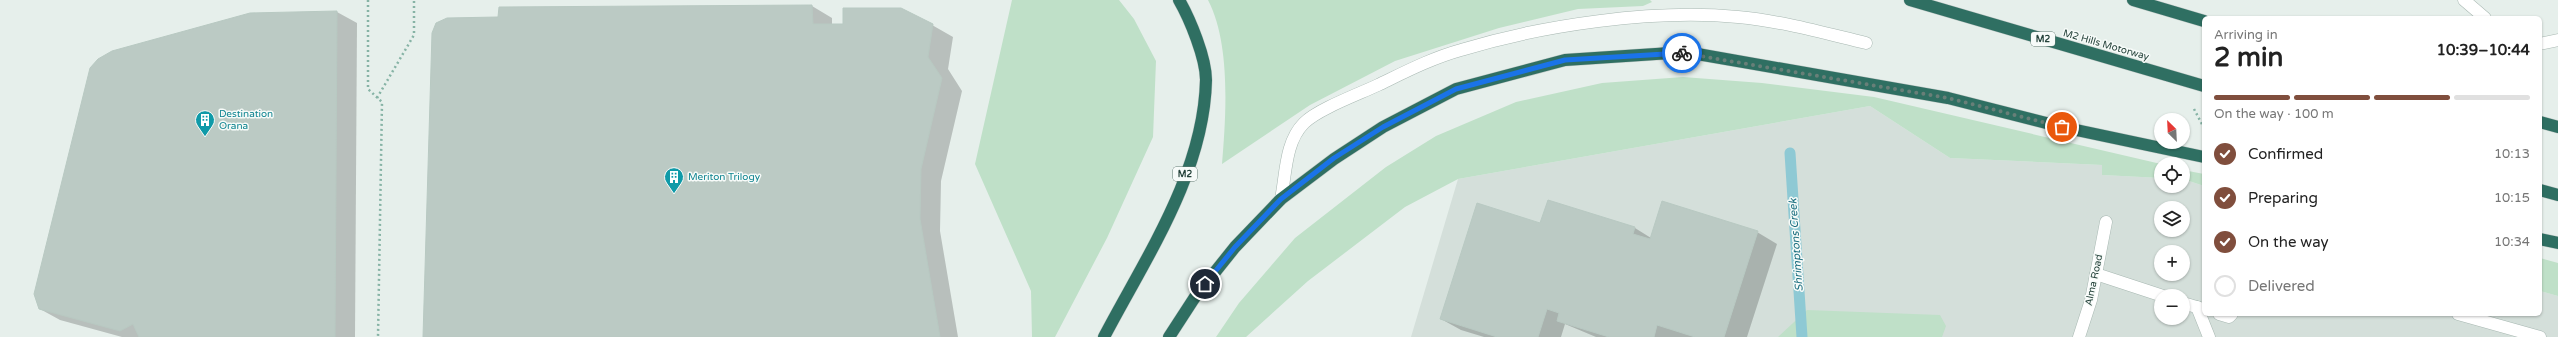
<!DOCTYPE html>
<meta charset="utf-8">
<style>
:root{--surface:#fff;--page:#f6f6f6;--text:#222;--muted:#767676;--line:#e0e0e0;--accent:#804e3d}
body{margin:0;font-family:"Varela Round",sans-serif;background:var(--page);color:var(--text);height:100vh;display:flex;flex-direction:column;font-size:15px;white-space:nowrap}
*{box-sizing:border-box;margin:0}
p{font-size:13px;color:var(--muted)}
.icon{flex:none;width:22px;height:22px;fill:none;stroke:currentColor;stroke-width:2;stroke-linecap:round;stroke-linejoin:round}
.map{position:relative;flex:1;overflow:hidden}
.drawer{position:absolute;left:2202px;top:16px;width:340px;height:300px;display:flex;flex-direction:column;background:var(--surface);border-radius:6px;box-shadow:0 1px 3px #0004}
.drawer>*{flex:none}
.needle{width:26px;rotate:336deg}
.tools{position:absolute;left:2154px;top:113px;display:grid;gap:8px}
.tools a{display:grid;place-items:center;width:36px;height:36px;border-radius:50%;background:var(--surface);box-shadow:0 1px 3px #0004;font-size:20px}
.pin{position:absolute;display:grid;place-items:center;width:34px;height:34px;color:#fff;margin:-17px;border:2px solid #fff;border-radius:50%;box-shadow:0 1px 4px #0007}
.courier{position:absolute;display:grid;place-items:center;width:40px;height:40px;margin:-20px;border:3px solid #1a73e8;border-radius:50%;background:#fff;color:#222;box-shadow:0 1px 5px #0007}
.summary em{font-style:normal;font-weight:700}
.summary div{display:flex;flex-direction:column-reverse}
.summary{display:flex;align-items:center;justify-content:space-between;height:68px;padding:0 12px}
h1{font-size:26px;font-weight:700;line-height:30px}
.bar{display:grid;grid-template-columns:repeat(4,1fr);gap:6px 4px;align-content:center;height:48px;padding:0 12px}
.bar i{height:5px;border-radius:3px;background:var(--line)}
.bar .active{background:var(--accent)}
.bar p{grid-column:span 4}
ol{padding:0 12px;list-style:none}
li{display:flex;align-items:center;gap:12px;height:44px}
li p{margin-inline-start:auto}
li .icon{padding:4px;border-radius:50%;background:var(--accent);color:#fff;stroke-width:4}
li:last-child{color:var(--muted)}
li i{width:22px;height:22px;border:2px solid var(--line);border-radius:50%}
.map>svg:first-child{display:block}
</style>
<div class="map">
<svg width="2558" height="337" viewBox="0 0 2558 337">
<rect width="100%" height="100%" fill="#e6efeb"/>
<path fill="#d4dfda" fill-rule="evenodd" d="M1870,106L1950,158L2102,165V175L2161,178V186H2183V179L2204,186V314H2540V291L2558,296V337H1411L1458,179ZM2161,208H2183V230H2161ZM2161,252H2183V274H2161ZM2161,296H2183V318H2161Z"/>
<g fill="#bfe0c8">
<polygon points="1012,0 1119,0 1134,19 1156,61 1153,137 1107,238 1055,337 1032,337 1031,291 975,164"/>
<path d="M1208,0H1650L1652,2L1643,6L1578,9L1499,28L1395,61L1310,105L1222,164C1226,116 1231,44 1208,0Z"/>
<polygon points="1683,77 1762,83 1874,97 2161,164 2161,178 2102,175 2102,165 1950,158 1870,106 1458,179 1405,207 1308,281 1246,337 1216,337 1239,303 1295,238 1386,167 1436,136 1516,102 1602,83"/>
<polygon points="2183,170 2204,174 2204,186 2183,179"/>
<polygon points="2540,258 2558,263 2558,296 2540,291"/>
<polygon points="1807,310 1940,315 1946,326 1942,337 1778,337"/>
</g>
<g fill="#0003">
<polygon points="812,6 832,18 832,25 932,25 953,37 948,69 962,91 941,181 940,231 958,337 424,337 499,18"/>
<polygon points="337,12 357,23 355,337 122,337 60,320 40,309 251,14"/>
<polygon points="1541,224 1635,228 1651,238 1757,232 1777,244 1747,337 1596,337 1565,324 1561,337 1484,337 1461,330 1441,319"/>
</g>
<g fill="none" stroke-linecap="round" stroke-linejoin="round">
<polyline stroke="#8ec9d4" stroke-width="11" points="1790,153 1802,337"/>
</g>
<g fill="#bbcac4" stroke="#b8c9c2">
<polygon points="812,5 813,24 843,24 843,8 901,8 933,24 928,57 942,78 921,169 920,219 940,337 423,337 432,33 436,23 447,18 498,17 499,7"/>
<polygon points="337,11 335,337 139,337 133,324 120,331 39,309 34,294 90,68 98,59 112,51 250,13"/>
<polygon points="1548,200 1635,227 1633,234 1650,239 1662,201 1758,231 1724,337 1695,337 1657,325 1654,337 1609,337 1557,321 1559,313 1547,309 1538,337 1497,337 1440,319 1477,203 1540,223"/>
</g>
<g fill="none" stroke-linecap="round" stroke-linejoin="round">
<defs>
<g id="lane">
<polyline points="2464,0 2485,18"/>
<polyline points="2540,44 2558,40"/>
<path d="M1281,199C1286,174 1285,142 1304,123C1318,109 1359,94 1378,85C1405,72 1432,58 1461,50C1543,25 1653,9 1738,17C1782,21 1824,33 1866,43"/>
<polyline points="2096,274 2163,296"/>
<polyline points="2183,303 2203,309"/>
<polyline points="2197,307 2209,337"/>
<polyline points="2219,314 2229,317 2232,314"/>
<polyline points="2458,314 2540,337"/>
</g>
<polyline id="street" points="2079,337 2091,300 2106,222"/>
<g id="highway">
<polyline points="1910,0 2204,86"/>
<polyline points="2133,0 2204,21"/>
<polyline points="2540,122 2558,127"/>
<polyline points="2540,190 2558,195"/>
<polyline points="2540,239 2558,243"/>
<path d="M1104,337C1146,257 1204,173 1206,80C1206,58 1190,19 1179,0"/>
<polyline points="1169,337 1195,297 1235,247 1281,199 1334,159 1383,127 1456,89 1565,60 1686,52 1948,98 2062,127 2204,157"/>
</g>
</defs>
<use href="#lane" stroke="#a8b8b2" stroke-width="13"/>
<use href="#street" stroke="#a8b8b2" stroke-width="13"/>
<use href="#highway" stroke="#c2cac8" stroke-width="13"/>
<g stroke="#86b3a5" stroke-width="2.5" stroke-dasharray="2 3" stroke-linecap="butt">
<polyline points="368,0 368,89 382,102 378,337"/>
<polyline points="377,98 414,35 414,0"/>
<polyline points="2194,109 2204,128"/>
</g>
<use href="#lane" stroke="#fff" stroke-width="12"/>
<use href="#street" stroke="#fff" stroke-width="12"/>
<use href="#highway" stroke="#2f6f62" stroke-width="12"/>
</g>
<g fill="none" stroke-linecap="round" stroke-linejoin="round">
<polyline stroke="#687f78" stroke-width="4" stroke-dasharray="0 7.2" points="1682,53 1948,98 2062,127"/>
<polyline stroke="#1a73e8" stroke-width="5" points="1205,284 1235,247 1281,199 1334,158 1383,127 1456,89 1565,60 1682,53"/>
</g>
<defs>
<symbol id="building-pin" viewBox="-11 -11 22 30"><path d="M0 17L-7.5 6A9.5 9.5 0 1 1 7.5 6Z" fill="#0f9aa8" stroke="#f7fbf9"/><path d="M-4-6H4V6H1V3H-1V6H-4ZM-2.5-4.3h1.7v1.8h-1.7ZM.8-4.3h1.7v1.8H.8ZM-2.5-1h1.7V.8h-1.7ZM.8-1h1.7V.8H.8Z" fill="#fff"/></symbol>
</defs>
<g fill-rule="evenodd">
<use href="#building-pin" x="194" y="109" width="22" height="30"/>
<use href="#building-pin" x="663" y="166" width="22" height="30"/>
</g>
<g text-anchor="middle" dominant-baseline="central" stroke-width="3" stroke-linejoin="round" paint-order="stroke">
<g fill="#f7fbf9" stroke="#637a73" stroke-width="1">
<rect x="2031" y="32" width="24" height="14" rx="3"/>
<rect x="1173" y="167" width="24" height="14" rx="3"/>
</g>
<g font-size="9" font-weight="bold" fill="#24423a">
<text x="2043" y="39">M2</text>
<text x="1185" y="174">M2</text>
</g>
<g font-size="10" fill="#24423a" stroke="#f7fbf9">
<text transform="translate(2106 45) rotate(16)">M2 Hills Motorway</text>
<text transform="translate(2094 280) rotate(-78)">Alma Road</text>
</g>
<g font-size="10" fill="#0d838f" stroke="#f7fbf9" text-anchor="start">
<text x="219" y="114">Destination<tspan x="219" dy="12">Orana</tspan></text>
<text x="688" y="177">Meriton Trilogy</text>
</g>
<g font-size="11" font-style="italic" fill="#1c6f80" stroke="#f7fbf9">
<text transform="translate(1796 245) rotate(-94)">Shrimptons Creek</text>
</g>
</g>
</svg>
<div class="tools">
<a><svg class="needle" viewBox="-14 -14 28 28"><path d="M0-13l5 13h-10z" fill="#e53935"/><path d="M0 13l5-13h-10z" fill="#767676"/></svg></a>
<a><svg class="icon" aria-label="locate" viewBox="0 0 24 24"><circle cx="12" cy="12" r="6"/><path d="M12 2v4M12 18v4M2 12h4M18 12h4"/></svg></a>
<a><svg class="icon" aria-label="layers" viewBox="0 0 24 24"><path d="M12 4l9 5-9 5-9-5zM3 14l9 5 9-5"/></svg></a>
<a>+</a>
<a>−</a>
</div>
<div class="pin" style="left:2062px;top:127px;background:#ea580c"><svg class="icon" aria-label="bag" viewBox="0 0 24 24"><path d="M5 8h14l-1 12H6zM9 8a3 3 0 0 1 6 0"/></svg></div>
<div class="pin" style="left:1205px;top:284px;background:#1f2937"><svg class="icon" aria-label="home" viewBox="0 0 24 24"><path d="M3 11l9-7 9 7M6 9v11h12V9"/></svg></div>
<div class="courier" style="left:1682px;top:53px"><svg class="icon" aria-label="bike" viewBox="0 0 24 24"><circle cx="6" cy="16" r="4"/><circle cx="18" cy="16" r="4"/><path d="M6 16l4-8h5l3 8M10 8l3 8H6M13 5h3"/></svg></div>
<section class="drawer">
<div class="summary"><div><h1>2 min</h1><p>Arriving in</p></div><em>10:39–10:44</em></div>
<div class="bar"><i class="active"></i><i class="active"></i><i class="active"></i><i></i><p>On the way · 100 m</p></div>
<ol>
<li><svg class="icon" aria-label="check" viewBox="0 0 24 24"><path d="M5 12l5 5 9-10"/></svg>Confirmed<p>10:13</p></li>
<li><svg class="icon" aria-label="check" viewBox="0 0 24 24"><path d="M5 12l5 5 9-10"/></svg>Preparing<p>10:15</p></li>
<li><svg class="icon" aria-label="check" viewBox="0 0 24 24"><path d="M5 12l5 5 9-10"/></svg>On the way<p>10:34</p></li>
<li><i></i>Delivered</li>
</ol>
</section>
</div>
